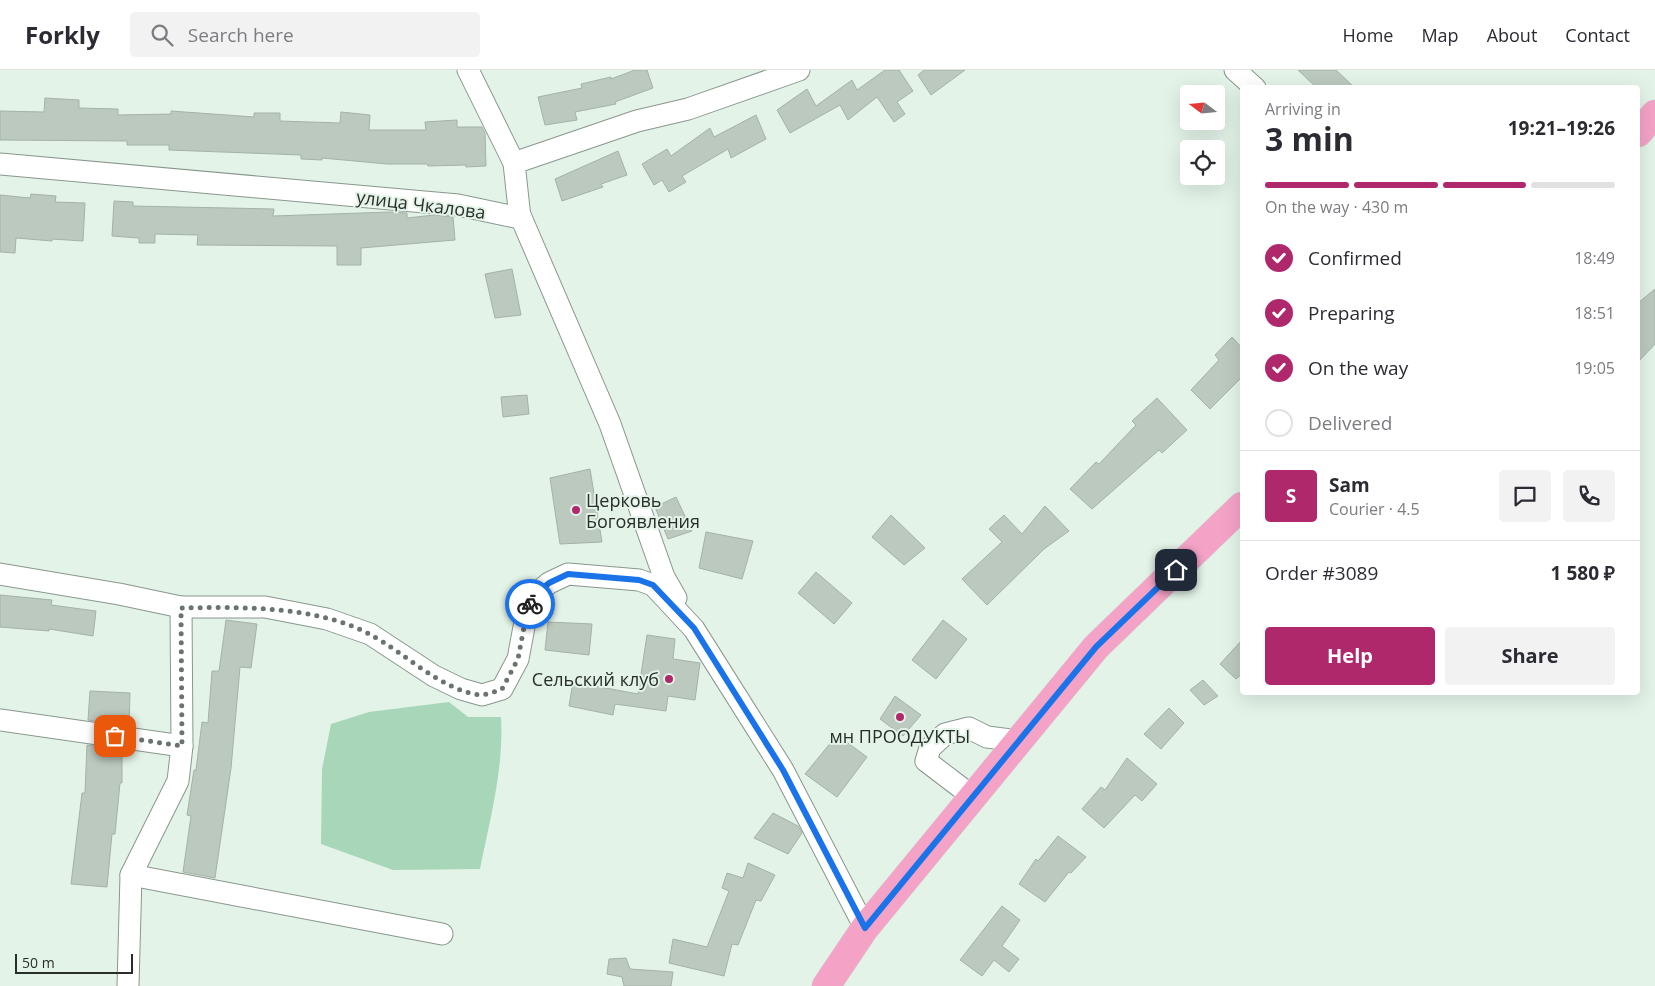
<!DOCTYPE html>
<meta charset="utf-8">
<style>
:root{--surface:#fff;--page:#f2f2f3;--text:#2b2b33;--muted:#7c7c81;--line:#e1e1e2;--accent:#b0286c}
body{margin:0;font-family:"Open Sans",sans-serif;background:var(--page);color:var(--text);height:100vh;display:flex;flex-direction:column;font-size:19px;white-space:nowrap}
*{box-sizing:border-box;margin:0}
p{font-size:16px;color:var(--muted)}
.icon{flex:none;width:28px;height:28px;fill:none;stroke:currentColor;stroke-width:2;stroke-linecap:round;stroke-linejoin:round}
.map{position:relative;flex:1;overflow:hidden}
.panel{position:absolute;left:1240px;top:15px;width:400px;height:610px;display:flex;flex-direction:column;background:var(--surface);border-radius:5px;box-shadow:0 5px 20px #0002}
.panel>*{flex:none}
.needle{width:32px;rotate:286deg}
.fabs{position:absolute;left:1180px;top:15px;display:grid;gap:10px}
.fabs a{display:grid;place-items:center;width:45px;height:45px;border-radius:5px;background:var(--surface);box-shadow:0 5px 20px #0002;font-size:25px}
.scale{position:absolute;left:15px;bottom:12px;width:118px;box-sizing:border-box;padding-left:5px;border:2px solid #292e2b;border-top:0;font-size:14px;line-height:18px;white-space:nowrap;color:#292e2b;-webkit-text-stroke:4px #e3f3e8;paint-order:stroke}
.pin{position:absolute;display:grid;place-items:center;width:42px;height:42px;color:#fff;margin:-21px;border-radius:10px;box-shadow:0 2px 8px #0006}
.courier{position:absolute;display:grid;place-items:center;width:50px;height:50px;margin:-25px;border:4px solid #1a73e8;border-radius:50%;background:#fff;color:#222;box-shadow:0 1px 6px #0007}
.headline em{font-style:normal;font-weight:700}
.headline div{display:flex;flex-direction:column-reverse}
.headline{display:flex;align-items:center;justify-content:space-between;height:85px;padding:0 25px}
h1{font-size:32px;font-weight:700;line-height:38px}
.bar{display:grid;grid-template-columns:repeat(4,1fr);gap:8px 5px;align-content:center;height:60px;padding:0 25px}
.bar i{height:6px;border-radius:4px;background:var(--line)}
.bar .active{background:var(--accent)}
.bar p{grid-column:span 4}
.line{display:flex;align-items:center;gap:12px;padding:0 25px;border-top:1px solid var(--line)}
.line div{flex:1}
.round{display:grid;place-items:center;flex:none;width:52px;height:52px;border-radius:5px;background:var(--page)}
ol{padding:0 25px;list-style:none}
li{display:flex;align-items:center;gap:15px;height:55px}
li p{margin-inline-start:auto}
li .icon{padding:5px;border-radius:50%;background:var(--accent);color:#fff;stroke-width:4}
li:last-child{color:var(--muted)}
li i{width:28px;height:28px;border:2px solid var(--line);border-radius:50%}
.button{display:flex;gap:10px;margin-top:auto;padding:10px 25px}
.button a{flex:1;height:58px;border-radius:5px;background:var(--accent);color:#fff;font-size:20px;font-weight:700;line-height:58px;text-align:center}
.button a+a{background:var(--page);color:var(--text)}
header{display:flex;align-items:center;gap:30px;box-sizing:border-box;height:70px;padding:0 25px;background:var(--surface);border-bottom:1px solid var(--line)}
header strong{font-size:24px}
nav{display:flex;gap:28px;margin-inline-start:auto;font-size:18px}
.search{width:350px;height:45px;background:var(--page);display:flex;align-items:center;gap:12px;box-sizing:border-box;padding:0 18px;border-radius:5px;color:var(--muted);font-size:19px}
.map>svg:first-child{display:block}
</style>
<header>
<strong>Forkly</strong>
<div class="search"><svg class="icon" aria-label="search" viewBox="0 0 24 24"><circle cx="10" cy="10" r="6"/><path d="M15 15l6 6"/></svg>Search here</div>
<nav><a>Home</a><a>Map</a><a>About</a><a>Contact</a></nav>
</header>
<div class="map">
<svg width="1655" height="916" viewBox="0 0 1655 916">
<rect width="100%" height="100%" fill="#e3f3e8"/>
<path fill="#a7d6b8" d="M449,632L468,647H501C504,698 490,749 480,799L393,800L321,774L322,699L331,654L369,642Z"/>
<g fill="#bbc9bf" stroke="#a4b2a9">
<polygon points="635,0 647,0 653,18 615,32 616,34 575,42 577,50 545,55 538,27 582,18 581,14 611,7 611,9"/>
<polygon points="885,0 899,0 913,21 897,32 905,44 894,52 877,27 848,50 840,35 790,63 777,40 807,19 816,36 852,10 857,20"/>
<polygon points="924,0 965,0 931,25 918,5"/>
<polygon points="1298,0 1336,0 1355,18 1317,18"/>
<polygon points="45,28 79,30 79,38 118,39 118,45 171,44 171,41 254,47 254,43 280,43 280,51 340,53 341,42 370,45 369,60 426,60 425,52 457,50 457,57 482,57 485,63 486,96 466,97 466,95 428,96 427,94 387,94 322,88 322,90 301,89 301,85 169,80 169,75 127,75 127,71 0,70 0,41 44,42"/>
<polygon points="756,45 766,69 731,88 728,79 682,106 686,112 669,122 662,110 654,115 642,94 667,79 671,86 710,58 714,67"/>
<polygon points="618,81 627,105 601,114 603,117 562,131 555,109"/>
<polygon points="31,124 56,126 55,132 85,133 83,171 52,169 52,171 16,168 15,183 0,182 0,125 30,128"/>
<polygon points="114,131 133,132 133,136 274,139 273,146 391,142 407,143 407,148 434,145 453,147 455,170 361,178 361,195 337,195 337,176 197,175 198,165 155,164 155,173 139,173 139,168 112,166"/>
<polygon points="512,199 521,245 495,248 485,204"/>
<polygon points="1655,219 1655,274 1638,292 1638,233"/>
<polygon points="1232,267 1242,278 1242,307 1210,339 1191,320 1219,290 1215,285"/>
<polygon points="527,325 529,344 503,347 501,327"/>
<polygon points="1157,328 1187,360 1162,383 1159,380 1092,439 1070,419 1096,392 1099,394 1136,355 1132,351"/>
<polygon points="590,399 602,472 560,474 550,408"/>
<polygon points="676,427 692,461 668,469 655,437"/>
<polygon points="1045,436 1069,461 1044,479 987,535 962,509 1002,472 989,459 1004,445 1022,464"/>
<polygon points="891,445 925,478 904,495 872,467"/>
<polygon points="706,462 753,471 742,509 699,498"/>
<polygon points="816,502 852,533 834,554 798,523"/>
<polygon points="0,525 52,530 51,535 96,541 93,566 49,559 49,561 0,557"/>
<polygon points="226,550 257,554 251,598 240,597 231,698 215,808 183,802 191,746 187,745 194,700 196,700 202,652 208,653 212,601 219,601"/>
<polygon points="943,550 967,569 936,609 912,590"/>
<polygon points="548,552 592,554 589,585 545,580"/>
<polygon points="647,565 675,569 673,589 700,593 695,630 668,626 666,641 615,634 613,645 569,636 573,612 638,624"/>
<polygon points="1242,570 1242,604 1236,609 1220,594"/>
<polygon points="1203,610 1218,626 1204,635 1190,620"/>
<polygon points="90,621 130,623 129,656 88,650"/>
<polygon points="895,626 921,645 903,666 880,649"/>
<polygon points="1169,638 1184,653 1161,679 1144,664"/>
<polygon points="837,665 867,687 837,727 805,704"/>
<polygon points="87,675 122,680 122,713 120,713 115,764 112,764 107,817 71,814 82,723 85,723"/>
<polygon points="1127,688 1157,714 1142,731 1135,725 1104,758 1082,739 1101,717 1105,720"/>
<polygon points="773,743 798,756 802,763 788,784 754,768"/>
<polygon points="1058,766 1086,787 1071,803 1069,802 1045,832 1019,814 1036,789 1038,791"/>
<polygon points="748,793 775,805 761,831 756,830 738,875 732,874 724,906 669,893 673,869 707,877 729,821 722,818 727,803 743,808"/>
<polygon points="1002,836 1020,850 1002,876 1019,889 1009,902 994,890 982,906 960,890"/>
<polygon points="626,888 630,899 673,902 671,916 624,916 622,907 607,904 609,889"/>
</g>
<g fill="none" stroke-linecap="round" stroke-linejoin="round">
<defs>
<g id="minor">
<polyline points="468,0 514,93"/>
<polyline points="1235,0 1255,18"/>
<polyline points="0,94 458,135 520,148 514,93 637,51 688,39 799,0"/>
<polyline points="520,148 520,145 610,354 664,507 676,528"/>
<polyline points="0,504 119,524 181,537 265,537 327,549 370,564 434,606 461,619 482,625 502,619 518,589 527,541 535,525 549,513 568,504 639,510 653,515 694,559 783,700 865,858"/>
<polyline points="0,650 182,676"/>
<polyline points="970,731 964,720 926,691 930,678 945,664 969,658 987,667 1020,671"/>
<polyline points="131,805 442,864"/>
<polyline points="128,916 131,805 178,711 182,676 181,537"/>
</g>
<g id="major">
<polyline points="1638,63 1655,44"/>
<polyline points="826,916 865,858 1096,577 1242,436"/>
</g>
</defs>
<use href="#minor" stroke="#89978e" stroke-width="23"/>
<use href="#major" stroke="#d4d5d5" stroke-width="29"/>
<use href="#minor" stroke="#fff" stroke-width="21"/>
<use href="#major" stroke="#f4a3c6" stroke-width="28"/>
</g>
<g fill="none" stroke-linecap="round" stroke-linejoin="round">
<path stroke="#6a736d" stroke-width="5" stroke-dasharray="0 9" d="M115,666L182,676L181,538C241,537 316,535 371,565C405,583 441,620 480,625C487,625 496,621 502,619L518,589L527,541L530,534"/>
<polyline stroke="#1a73e8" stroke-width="6" points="530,534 535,525 549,513 568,504 639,510 653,515 694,558 783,700 865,858 1096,577 1176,500"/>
</g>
<g fill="#b0286c" stroke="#e3f3e8" stroke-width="2">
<circle cx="576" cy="440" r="5"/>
<circle cx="669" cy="609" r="5"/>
<circle cx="900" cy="647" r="5"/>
</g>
<g text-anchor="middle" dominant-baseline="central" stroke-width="4" stroke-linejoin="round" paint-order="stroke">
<g font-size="18" fill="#292e2b" stroke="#e3f3e8">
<text transform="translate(421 134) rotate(7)">улица Чкалова</text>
</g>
<g font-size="18" fill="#292e2b" stroke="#e3f3e8" text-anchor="start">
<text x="586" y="430">Церковь<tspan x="586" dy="21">Богоявления</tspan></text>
<text x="659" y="609" text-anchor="end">Сельский клуб</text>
<text x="900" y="666" text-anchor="middle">мн ПРООДУКТЫ</text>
</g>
</g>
</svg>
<div class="fabs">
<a><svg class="needle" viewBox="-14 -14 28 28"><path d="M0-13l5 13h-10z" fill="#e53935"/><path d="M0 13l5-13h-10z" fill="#7c7c81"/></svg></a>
<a><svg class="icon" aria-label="locate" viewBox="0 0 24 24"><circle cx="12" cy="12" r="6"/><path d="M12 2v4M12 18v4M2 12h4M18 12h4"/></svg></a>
</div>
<div class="scale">50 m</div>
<div class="pin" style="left:115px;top:666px;background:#ea580c"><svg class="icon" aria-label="bag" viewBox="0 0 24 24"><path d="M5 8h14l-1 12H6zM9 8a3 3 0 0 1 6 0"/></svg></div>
<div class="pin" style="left:1176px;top:500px;background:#1f2937"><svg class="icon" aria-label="home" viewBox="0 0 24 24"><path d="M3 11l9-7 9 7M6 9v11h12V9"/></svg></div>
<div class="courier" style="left:530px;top:534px"><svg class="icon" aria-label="bike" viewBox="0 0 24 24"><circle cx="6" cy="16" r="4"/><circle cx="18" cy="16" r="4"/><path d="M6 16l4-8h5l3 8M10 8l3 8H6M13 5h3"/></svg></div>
<section class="panel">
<div class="headline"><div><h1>3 min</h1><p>Arriving in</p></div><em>19:21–19:26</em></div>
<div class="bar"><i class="active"></i><i class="active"></i><i class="active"></i><i></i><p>On the way · 430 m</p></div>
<ol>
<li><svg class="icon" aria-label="check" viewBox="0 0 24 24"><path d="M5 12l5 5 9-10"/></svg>Confirmed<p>18:49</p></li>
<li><svg class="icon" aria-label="check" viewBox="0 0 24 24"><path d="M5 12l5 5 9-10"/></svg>Preparing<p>18:51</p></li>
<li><svg class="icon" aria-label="check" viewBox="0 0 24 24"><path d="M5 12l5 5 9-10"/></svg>On the way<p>19:05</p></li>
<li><i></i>Delivered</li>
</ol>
<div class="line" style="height:90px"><b class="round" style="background:var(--accent);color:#fff">S</b><div><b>Sam</b><p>Courier · 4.5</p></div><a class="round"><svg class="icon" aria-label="chat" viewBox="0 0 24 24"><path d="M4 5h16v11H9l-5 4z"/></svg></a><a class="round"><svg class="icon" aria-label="phone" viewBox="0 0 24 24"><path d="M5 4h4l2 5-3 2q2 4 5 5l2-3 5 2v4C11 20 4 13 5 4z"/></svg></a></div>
<div class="line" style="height:65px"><div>Order #3089</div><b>1 580 ₽</b></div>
<div class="button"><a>Help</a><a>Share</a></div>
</section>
</div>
